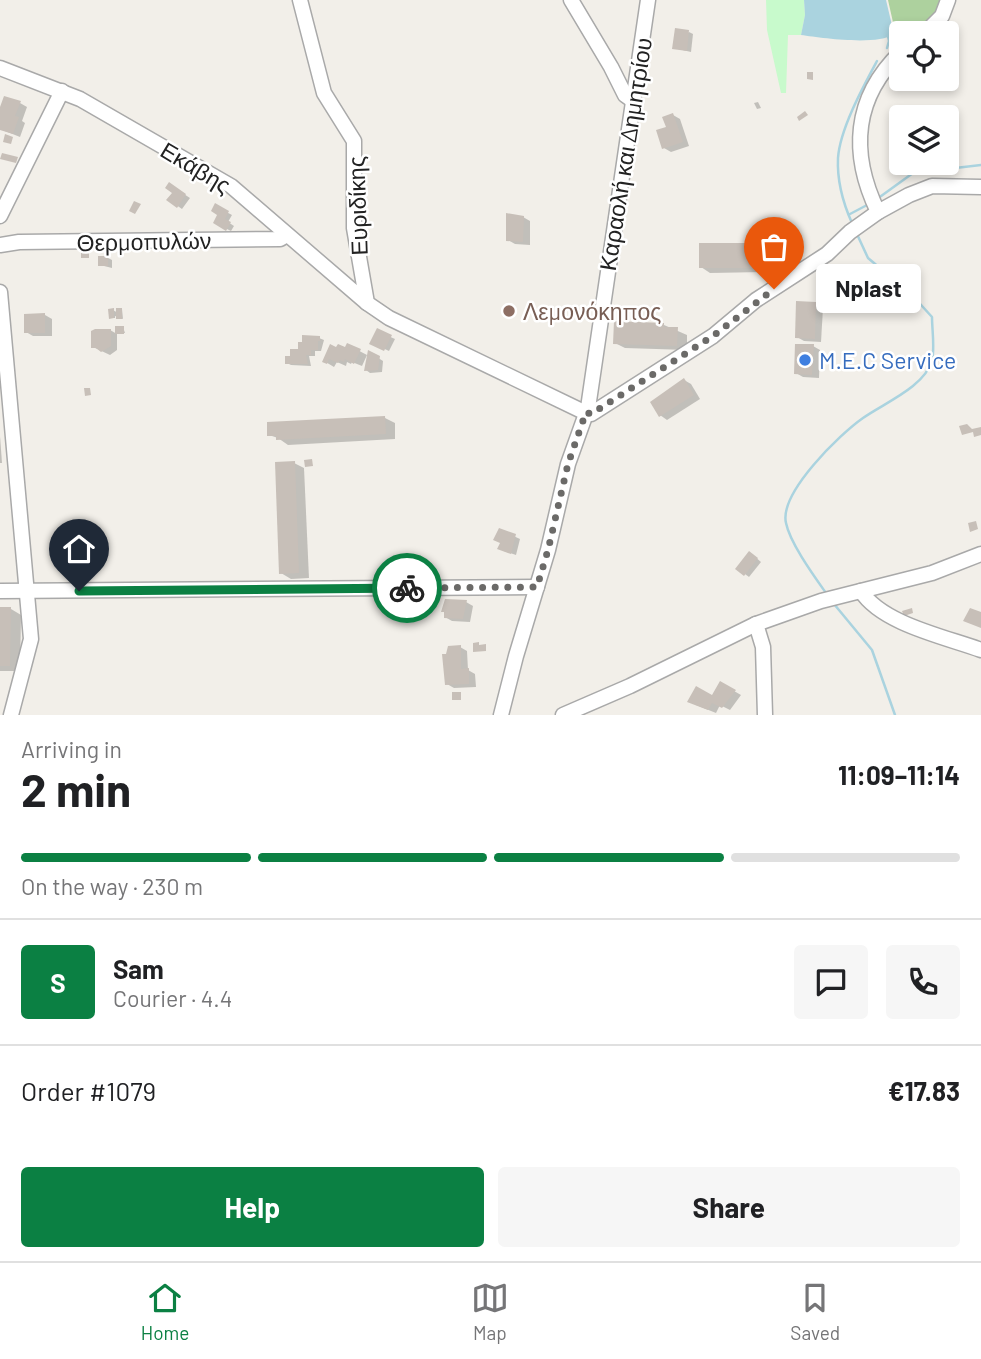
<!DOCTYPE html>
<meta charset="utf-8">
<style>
:root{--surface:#fff;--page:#f6f6f6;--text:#202124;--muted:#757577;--line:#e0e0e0;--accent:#0b8043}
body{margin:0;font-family:Barlow,sans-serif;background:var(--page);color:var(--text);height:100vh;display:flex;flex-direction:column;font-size:26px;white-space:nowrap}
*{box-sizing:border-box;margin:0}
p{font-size:23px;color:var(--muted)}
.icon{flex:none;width:38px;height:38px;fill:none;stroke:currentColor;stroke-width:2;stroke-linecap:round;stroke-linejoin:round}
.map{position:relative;height:715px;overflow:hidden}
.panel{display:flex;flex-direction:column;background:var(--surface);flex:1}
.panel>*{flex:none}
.controls{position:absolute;left:889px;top:21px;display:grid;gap:14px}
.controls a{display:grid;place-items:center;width:70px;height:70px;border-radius:7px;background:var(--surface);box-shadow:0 4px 10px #0003;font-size:35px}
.pin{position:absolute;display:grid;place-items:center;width:60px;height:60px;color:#fff;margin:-72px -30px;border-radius:50% 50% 50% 0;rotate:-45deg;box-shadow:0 0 7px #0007}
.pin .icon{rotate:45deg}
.courier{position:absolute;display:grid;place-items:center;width:70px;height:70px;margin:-35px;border:5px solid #0b8043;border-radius:50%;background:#fff;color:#222;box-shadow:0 2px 9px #0007}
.bubble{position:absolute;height:49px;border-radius:7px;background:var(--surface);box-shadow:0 4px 10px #0003;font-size:23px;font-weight:700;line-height:49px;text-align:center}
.headline em{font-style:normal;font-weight:700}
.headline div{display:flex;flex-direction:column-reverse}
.headline{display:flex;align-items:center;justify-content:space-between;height:119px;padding:0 21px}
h1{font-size:46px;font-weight:700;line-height:52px}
.bar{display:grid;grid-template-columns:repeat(4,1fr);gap:10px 7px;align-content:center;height:84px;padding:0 21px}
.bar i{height:9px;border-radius:5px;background:var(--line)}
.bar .on{background:var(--accent)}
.bar p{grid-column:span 4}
.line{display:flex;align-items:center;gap:18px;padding:0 21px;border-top:2px solid var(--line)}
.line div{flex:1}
.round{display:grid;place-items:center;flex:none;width:74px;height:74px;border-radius:7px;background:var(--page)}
.primary-button{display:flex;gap:14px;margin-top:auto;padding:14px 21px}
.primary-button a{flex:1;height:80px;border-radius:7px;background:var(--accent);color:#fff;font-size:28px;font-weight:700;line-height:80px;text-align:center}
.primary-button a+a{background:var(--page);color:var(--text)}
.tabs{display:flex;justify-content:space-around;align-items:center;height:98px;border-top:2px solid var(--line);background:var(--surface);font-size:19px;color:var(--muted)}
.tabs a{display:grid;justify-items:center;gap:4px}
.tabs .on{color:var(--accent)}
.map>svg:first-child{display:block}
</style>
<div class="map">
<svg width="981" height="715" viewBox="0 0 981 715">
<rect width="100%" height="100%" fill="#f2efe9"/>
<polygon fill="#add19e" points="888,0 942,0 941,7 917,32 901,33 901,38 897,40"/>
<polygon fill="#c8facc" points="766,0 804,0 805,15 801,35 788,35 786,93 781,93 767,30"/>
<path fill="#aad3df" d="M804,0H886L894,34C877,46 822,38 801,35L805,15Z"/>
<g fill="#0003">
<polygon points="689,32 693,34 691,52 674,48"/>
<polygon points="758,102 761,108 757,109 754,103"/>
<polygon points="20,103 27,107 22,121 25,123 20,137 0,129 0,112"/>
<polygon points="673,115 680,119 689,146 671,152 664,148"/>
<polygon points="170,185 190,198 182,209 169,200 174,192"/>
<polygon points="215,206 232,215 228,222 234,226 231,231 215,223 219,214"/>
<polygon points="523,217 530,221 530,245 515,244 508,240"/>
<polygon points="757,244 767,250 767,272 710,273 701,267"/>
<polygon points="108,258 112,260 112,268 100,265"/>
<polygon points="816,304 823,308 821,342 804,341 797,337"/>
<polygon points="122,309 123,319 115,316 115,318 111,318 113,310 118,313"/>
<polygon points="45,315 52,319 52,336 33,336 26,332"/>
<polygon points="664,325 687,335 687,350 625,348 615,343"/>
<polygon points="123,327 125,333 117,333 117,350 110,355 93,347 110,330 117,334 117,328"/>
<polygon points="377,331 395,339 389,351 372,343"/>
<polygon points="319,338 324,340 321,351 315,351 315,356 309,356 311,366 291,365 287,363"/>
<polygon points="348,345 367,355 362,366 352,362 351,364 347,362 346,366 337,362 334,367 324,361 346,350"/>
<polygon points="813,346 820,350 819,378 803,377 796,373"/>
<polygon points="369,352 383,361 382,372 370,373 366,370"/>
<polygon points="684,380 691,384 700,399 667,420 660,415"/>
<polygon points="385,418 395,423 395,439 288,445 278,438 269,435"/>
<polygon points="0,436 2,463 0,463"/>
<polygon points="294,463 304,468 309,578 291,579 281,573"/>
<polygon points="500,530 520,539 516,555 504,551"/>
<polygon points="754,556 761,562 749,577 745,574"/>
<polygon points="466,602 473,606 470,622 452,621 445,617 446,613"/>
<polygon points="0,609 11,609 21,615 20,671 0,671"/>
<polygon points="460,647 467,651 468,670 475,674 476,687 454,688 447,684"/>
<polygon points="720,683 741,695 730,710 720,705 716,713 696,705 713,697"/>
</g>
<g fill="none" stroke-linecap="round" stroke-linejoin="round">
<g stroke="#aad3df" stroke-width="2.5">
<polyline points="887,48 889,41 888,36"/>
<polyline points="877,199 913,173 981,165"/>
<polyline points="850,214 869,204"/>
<path d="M852,223C843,203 837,180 838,158C840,129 863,87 877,61"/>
<path d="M826,593C814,576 790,543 786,523C779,493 840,434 863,418C884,403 925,387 932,360C935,348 932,330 932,317L913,296L868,258L856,232"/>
<polyline points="834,604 872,650 895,715"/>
</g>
</g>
<g fill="#c7bfb8">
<polygon points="675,28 689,30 687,51 672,49"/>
<polygon points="807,72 813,72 813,80 807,79"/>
<polygon points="4,96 21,101 15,116 19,117 13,134 0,130 0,107"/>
<polygon points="805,111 808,115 799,121 797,117"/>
<polygon points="673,113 683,142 662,149 656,130 666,127 662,117"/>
<polygon points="5,134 13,137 11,144 3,142"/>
<polygon points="2,153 18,157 16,163 0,159"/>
<polygon points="169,182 186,194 177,208 166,200 172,193 165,188"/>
<polygon points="134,201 141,204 135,214 129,211"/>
<polygon points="215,203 229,211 225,219 231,222 226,231 213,223 217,215 211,211"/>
<polygon points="506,213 524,216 523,242 506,241"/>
<rect x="699" y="243" width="59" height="25"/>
<rect x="81" y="250" width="8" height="8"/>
<rect x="98" y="256" width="10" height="10"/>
<polygon points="796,301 816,302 815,339 795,338"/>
<polygon points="114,308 114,318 109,319 108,309"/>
<rect x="116" y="308" width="6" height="11"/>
<polygon points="45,313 45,333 24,333 24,314"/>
<polygon points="614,321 664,323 664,327 678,327 677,346 613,344"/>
<rect x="115" y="326" width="9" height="8"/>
<polygon points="377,328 392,335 384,351 369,344"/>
<polygon points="95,329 111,329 111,346 101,352 96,348 91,348 91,331"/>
<polygon points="302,335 320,336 320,341 318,341 318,350 311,350 311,355 306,355 308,364 285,364 285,356 290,356 290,349 298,349 298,342 302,342"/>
<polygon points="347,343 361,349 354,364 345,359 344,362 340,360 338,363 329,359 327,364 322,362 330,344 336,347 338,344 345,347"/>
<polygon points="795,344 814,344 812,375 794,374"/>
<polygon points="368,350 380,356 378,370 364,371"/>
<polygon points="684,378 694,395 659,417 650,402"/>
<polygon points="84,388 90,388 91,395 85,396"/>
<polygon points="385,416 386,434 276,440 276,436 267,436 267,422"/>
<polygon points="967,424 972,429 981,427 981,435 974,437 973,432 962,435 959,426"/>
<polygon points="312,459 313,466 305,467 304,460"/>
<polygon points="295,461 299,573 279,574 275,462"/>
<polygon points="976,521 978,529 970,532 968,523"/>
<polygon points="499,528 516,534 511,554 497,549 500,543 493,540"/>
<polygon points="749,551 758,558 744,576 735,569"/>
<polygon points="445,599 467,600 463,619 444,618 444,612 441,612"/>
<polygon points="0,607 11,607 10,666 0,666"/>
<polygon points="912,608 913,613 904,616 902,611"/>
<polygon points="970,608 981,612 981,628 963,621"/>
<polygon points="479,642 479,645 486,644 486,651 473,652 473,643"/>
<polygon points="461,645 461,669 469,668 469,684 445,685 442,654 446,654 448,646"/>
<polygon points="720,681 736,690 722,708 712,703 708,710 687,702 696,686 712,695"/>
<rect x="452" y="692" width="9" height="8"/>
</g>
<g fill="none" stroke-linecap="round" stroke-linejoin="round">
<defs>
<g id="minor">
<polyline points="300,0 324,93 354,141 354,228 367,303 389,318 586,413"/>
<polyline points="571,0 611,67 625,95 632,100"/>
<polyline points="925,33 942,16 948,0"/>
<polyline points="0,68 80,99 231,186 367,303"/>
<path d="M878,212C850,154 853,98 901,52"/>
<polyline points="0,216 62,91"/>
<polyline points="0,245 19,242 280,239 287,235"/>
<polyline points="0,292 31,639 11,715"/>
<polyline points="586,413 591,414 713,336 756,300 827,254 850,232 878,212 909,195 932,186 981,187"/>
<polyline points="0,591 537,587"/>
<path d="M861,591C882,624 946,637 981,650"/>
<polyline points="756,624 763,647 765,715"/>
<polyline points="501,715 516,656 548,550 568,464 588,408 648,0"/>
<polyline points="563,715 630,686 756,624 821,601 932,573 981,554"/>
</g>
</defs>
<use href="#minor" stroke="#a9a9a9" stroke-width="17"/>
<use href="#minor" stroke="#fff" stroke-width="14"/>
</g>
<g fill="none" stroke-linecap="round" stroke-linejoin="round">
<polyline stroke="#6b6a68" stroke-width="7" stroke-dasharray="0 12.6" points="407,588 537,587 548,550 568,464 586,412 591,414 713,336 774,289"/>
<polyline stroke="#0b8043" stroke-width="9" points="79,591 407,588"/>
</g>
<circle fill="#8d6e63" stroke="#fff" stroke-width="2.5" cx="509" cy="311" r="7"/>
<circle fill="#3f7fe0" stroke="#fff" stroke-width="2.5" cx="805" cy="360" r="7"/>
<g text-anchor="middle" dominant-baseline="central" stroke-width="5" stroke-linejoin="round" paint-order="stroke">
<g font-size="23" fill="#222" stroke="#fff">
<text transform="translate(625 154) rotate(-81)">Καραολή και Δημητρίου</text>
<text transform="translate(196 167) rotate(31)">Εκάβης</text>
<text transform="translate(357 206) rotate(-92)">Ευριδίκης</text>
<text transform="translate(144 241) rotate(-1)">Θερμοπυλών</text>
</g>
<g font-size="23" fill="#785e54" stroke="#fff" text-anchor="start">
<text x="523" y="311">Λεμονόκηπος</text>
</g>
<g font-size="23" fill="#366cbe" stroke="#fff" text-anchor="start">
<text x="819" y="360">M.E.C Service</text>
</g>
</g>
</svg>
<div class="controls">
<a><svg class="icon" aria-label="locate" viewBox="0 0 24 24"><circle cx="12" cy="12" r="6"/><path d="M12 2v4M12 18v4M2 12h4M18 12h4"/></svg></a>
<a><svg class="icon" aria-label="layers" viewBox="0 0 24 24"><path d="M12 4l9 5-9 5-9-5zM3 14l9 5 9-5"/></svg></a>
</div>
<div class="pin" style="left:774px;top:289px;background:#ea580c"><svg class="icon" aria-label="bag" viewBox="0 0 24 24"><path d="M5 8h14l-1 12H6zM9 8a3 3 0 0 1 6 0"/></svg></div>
<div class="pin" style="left:79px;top:591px;background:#1f2937"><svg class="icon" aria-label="home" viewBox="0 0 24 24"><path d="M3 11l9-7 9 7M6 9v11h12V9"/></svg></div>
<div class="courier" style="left:407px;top:588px"><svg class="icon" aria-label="bike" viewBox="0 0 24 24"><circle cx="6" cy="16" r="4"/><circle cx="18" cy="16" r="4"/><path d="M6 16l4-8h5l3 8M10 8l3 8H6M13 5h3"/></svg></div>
<div class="bubble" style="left:816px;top:264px;width:105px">Nplast</div>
</div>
<section class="panel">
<div class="headline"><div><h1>2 min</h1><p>Arriving in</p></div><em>11:09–11:14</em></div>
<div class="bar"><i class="on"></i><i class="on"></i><i class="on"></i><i></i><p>On the way · 230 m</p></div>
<div class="line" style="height:126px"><b class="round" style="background:var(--accent);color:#fff">S</b><div><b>Sam</b><p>Courier · 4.4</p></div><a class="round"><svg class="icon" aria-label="chat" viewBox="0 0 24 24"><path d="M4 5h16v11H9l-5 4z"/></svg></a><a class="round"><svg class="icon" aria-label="phone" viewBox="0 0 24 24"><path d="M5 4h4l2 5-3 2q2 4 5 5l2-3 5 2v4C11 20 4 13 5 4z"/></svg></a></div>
<div class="line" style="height:91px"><div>Order #1079</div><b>€17.83</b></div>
<div class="primary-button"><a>Help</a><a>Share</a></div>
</section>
<nav class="tabs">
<a class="on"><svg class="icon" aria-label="home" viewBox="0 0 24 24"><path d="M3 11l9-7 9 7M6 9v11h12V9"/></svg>Home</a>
<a><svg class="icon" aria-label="map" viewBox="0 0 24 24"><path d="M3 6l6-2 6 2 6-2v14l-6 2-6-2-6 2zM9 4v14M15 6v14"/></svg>Map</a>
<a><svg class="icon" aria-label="saved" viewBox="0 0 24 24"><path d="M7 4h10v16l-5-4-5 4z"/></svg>Saved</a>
</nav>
